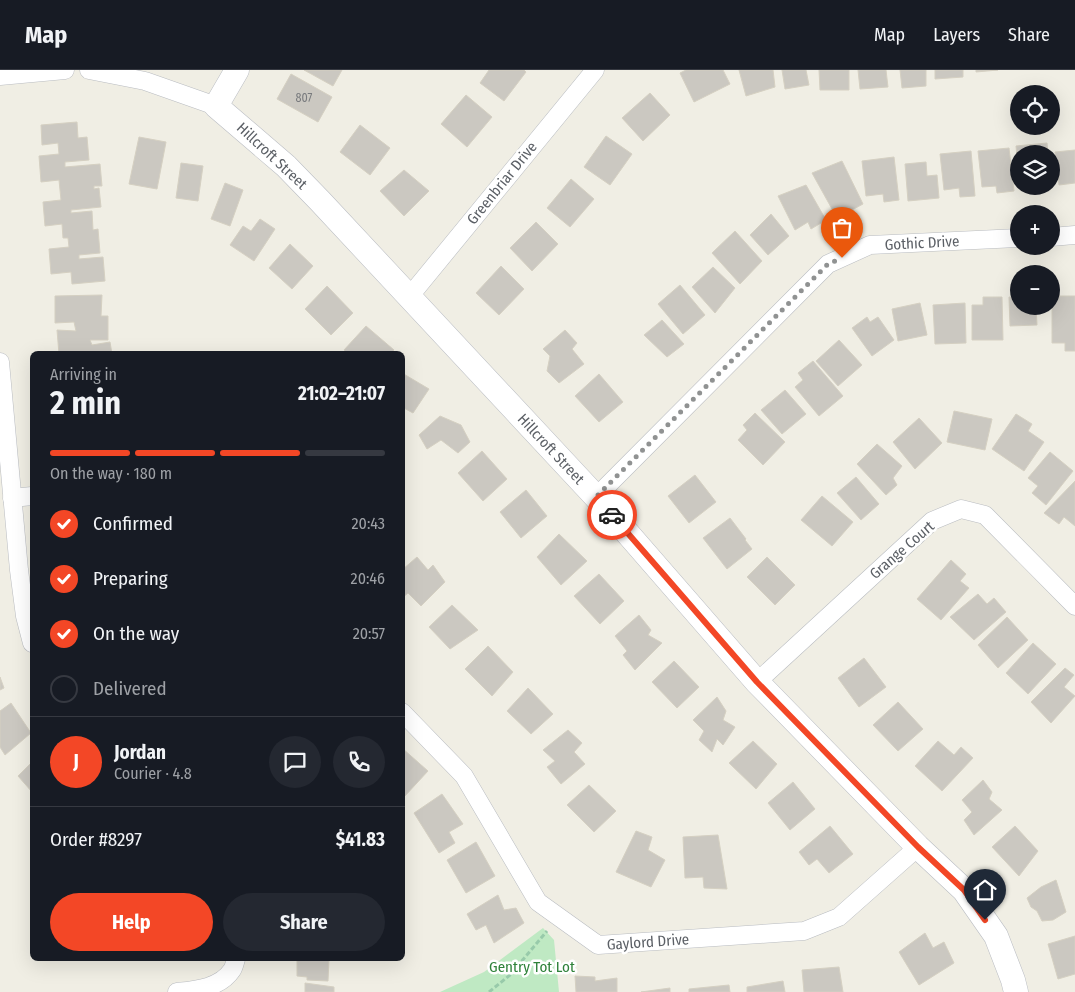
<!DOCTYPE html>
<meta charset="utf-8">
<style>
:root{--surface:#171b24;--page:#242831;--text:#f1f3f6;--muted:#9ea1a6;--line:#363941;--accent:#f34726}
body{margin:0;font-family:"Fira Sans Condensed",sans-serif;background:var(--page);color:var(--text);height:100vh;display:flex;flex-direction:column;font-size:19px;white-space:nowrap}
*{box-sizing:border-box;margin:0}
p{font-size:16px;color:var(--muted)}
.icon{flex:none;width:28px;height:28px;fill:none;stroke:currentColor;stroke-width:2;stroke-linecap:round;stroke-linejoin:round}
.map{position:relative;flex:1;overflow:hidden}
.panel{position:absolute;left:30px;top:281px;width:375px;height:610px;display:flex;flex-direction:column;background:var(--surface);border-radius:8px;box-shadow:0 5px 20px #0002}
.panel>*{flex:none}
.buttons{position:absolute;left:1010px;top:15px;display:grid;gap:10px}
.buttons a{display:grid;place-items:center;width:50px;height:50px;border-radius:50%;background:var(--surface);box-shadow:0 5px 20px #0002;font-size:25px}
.pin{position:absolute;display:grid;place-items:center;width:42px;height:42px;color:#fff;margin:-51px -21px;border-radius:50% 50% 50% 0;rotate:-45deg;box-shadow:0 0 5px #0007}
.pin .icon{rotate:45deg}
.courier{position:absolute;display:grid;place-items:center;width:50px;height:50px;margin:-25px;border:4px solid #f34726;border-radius:50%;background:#fff;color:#222;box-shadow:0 1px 6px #0007}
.summary em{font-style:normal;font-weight:700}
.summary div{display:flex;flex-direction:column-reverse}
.summary{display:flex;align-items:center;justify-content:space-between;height:85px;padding:0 20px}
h1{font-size:32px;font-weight:700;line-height:38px}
.bar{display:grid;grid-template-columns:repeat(4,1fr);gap:8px 5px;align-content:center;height:60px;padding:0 20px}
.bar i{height:6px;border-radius:4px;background:var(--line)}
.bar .active{background:var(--accent)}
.bar p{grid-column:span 4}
.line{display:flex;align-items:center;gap:12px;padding:0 20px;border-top:1px solid var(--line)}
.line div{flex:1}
.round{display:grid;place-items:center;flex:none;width:52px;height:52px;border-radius:26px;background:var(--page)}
ol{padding:0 20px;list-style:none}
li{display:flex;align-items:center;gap:15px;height:55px}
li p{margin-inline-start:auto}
li .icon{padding:5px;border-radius:50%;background:var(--accent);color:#fff;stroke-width:4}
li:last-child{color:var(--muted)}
li i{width:28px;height:28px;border:2px solid var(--line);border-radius:50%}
.primary-button{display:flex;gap:10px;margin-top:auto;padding:10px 20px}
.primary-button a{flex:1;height:58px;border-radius:30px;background:var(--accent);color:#fff;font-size:20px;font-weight:700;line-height:58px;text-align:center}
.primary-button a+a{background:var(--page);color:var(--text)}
header{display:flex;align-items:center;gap:30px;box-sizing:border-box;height:70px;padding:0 25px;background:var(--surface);border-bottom:1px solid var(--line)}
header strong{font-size:24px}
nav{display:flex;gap:28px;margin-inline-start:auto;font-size:18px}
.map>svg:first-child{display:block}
</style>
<header>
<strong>Map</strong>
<nav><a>Map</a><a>Layers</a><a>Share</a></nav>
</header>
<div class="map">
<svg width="1075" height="922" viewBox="0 0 1075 922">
<rect width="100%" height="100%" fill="#f0eee4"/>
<polygon fill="#bfe9c3" points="543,858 554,870 559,922 440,922 484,902"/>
<g fill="#cbc8c1" stroke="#d5d0c2">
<polygon points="304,0 342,0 333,16"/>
<polygon points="489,0 524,0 526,2 504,31 480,13"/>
<polygon points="686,0 723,0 730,14 694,32 680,3"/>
<polygon points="739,0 773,0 775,17 746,26"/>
<polygon points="782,0 806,0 809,15 785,19"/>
<polygon points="819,0 849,0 849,20 820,20"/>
<polygon points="858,0 886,0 888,17 860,19"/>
<polygon points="900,0 926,0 926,16 902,18"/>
<polygon points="935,0 963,0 963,7 935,9"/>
<polygon points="976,0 998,0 976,2"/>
<polygon points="291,4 332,27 318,52 277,29"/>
<polygon points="650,23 670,45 643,71 622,48"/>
<polygon points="466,25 492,47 467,77 441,54"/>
<polygon points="77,52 78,68 87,67 89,90 65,92 65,97 100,94 102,116 94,116 94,119 99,118 101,137 71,140 71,143 92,141 93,160 98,159 100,183 79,185 79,189 103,187 105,211 72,214 71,202 51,204 49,179 69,177 68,168 63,168 62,154 45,156 43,132 61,130 59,110 41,112 39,86 59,84 58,73 42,75 41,55"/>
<polygon points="360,55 390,78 370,105 340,82"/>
<polygon points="606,66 632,84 610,115 584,97"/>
<polygon points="139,67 166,72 157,119 129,114"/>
<polygon points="1047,73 1048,84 1019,84 1019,108 1016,76"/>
<polygon points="1009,78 1014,121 997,123 996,116 982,117 978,81"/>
<polygon points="1075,80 1075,113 1059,115 1055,82"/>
<polygon points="971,81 975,126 960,127 959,118 944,120 940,84"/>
<polygon points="894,87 899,130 884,132 883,124 866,126 862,91"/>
<polygon points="842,91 863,134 837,148 812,103"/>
<polygon points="926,92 927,106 937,105 939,128 908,131 905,94"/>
<polygon points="181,93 203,96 198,131 176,128"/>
<polygon points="404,100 429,121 404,146 380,121"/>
<polygon points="571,109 594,129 570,157 547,138"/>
<polygon points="225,113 243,120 230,156 211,149"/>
<polygon points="806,115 826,150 811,159 808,152 795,160 778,126"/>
<polygon points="1035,116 1051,116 1051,119 1035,120"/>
<polygon points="771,144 789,166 768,185 750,165"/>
<polygon points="260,149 275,159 254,191 230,175 243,156 251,161"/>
<polygon points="536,152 558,174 532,201 510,178"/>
<polygon points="735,161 762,191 740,214 712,183"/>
<polygon points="290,174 313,196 292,219 269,198"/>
<polygon points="501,196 524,219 499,245 476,223"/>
<polygon points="713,197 735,218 715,243 692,217"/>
<polygon points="680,215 705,245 683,264 658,234"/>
<polygon points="327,216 353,243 331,265 305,239"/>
<polygon points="102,225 101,246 108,246 108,270 90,270 92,275 110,272 112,284 59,284 57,260 76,261 74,252 55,253 55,226"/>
<polygon points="1052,226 1075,226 1075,281 1065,281 1065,273 1052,273"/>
<polygon points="983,227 1002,227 1003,270 972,270 972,235 983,235"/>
<polygon points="1009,227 1019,227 1019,236 1036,236 1037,255 1010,256"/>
<polygon points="920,233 927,265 898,271 892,239"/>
<polygon points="965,233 966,273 935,274 933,235"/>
<polygon points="867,247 870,252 878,247 894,270 872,286 852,258"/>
<polygon points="662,250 684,274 667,287 644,265"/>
<polygon points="366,256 394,280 390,284 348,284 344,280"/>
<polygon points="565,260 577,273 572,279 584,294 559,313 547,301 550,286 543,279"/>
<polygon points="839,270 862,295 838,316 816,291"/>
<polygon points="813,291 843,326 819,346 795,317 803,310 798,303"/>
<polygon points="402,303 429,319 413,343 402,337"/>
<polygon points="599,304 623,332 599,352 575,326"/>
<polygon points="785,320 806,344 782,364 761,340"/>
<polygon points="954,341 992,349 985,380 947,372"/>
<polygon points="755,343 785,372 763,395 738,370 747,360 743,355"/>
<polygon points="1016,344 1032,354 1028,361 1044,372 1024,401 992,379"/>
<polygon points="440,346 461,355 470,372 458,383 441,370 427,379 419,365"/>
<polygon points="919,348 942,373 915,399 893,372"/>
<polygon points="877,374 902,396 893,408 897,415 886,425 857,394"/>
<polygon points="482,381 507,409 483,431 458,403"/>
<polygon points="1050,382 1073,401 1046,435 1032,423 1038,416 1028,408"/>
<polygon points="695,405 716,432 689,453 668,426"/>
<polygon points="856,407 879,434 861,450 837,423"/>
<polygon points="1075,411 1075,456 1064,447 1059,454 1044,443"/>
<polygon points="526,420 547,446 521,468 500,442"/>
<polygon points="822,426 853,452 832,476 801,450"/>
<polygon points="730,448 746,469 745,470 752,479 727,499 703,468"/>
<polygon points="559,464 587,491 561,515 537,487"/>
<polygon points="417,487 428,500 433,495 445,512 421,536 408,523 402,528 402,500"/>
<polygon points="767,487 795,515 775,535 747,507"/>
<polygon points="951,490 966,504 960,511 969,518 941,550 917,529"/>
<polygon points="599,504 624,531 600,554 574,526"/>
<polygon points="978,524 987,534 994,528 1006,542 974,570 950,547"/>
<polygon points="452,535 478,560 450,579 429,557"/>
<polygon points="639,545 651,560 648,565 662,573 635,600 623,585 627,581 615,566"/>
<polygon points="1007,547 1028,570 998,598 978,575"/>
<polygon points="1033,573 1056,594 1028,624 1006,603"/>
<polygon points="488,576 513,602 492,626 465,599"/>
<polygon points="864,588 886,617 859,637 838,608"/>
<polygon points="674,591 699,617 677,638 652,612"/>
<polygon points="1065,598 1074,605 1064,617 1075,626 1051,653 1031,632"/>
<polygon points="0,607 4,618 0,620"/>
<polygon points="528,618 553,644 531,664 507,641"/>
<polygon points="717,627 726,641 723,650 735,657 723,675 717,669 712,682 699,670 704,661 693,650"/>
<polygon points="898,632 923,659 898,681 873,655"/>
<polygon points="11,633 31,663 5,685 0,677 0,641"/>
<polygon points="568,660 582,673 574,682 585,694 561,714 547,697 555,691 543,680"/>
<polygon points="753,671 777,694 756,719 729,693"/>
<polygon points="938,671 954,685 961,677 973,688 942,721 915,696"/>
<polygon points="402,678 428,701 404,727 402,725"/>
<polygon points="32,692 32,722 18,706"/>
<polygon points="983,710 992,722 989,729 1002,740 974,765 964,750 972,742 962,730"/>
<polygon points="793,712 815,739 790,760 768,733"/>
<polygon points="589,715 616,741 594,762 567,735"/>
<polygon points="442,724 463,754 449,762 455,773 439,783 414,743"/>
<polygon points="830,756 853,784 829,803 817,789 809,795 799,782"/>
<polygon points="1015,756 1038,781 1019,806 992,777"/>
<polygon points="636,761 652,767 648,780 665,790 651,817 616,802"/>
<polygon points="718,765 727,819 704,818 703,807 685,808 683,767"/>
<polygon points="476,772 495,806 466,823 447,790"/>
<polygon points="1056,810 1066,842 1053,850 1042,851 1037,841 1031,837 1027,828 1041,817"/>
<polygon points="498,825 504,840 516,838 524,853 494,873 486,855 476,860 467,844"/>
<polygon points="925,863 933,878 944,872 954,893 919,915 899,882"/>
<polygon points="1075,866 1075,904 1058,909 1048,874"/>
<polygon points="297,889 329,889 328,911 307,910 307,907 297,906"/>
<polygon points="839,897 843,922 804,922 802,900"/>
<polygon points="575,906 595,907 595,911 617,908 617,922 576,922"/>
<polygon points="783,911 785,922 747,922 747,917"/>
<polygon points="305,913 334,917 334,922 305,922"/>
<polygon points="729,915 730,922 689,922 689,919"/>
<polygon points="670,918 670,922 641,922"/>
</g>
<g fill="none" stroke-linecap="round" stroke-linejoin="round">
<defs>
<g id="street">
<polyline points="89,0 145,11 216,36"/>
<polyline points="0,6 65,0"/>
<polyline points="1051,167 1075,165"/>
<polyline points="409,227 595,0"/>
<polyline points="0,292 19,500 25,546 32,573"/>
<polyline points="596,427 828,194 870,175 1019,168"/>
<polyline points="12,428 32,426"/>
<polyline points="757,612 932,451 961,439 985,445 1075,536"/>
<polyline points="402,642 464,706 538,832 598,875 804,861 839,847 918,777"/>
<path d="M177,922C196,920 220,918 232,900C234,897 235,892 236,889"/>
</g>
<polyline id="secondary" points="237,0 216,36 286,96 320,131 596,427 757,612 918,777 964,820 996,866 1013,910 1016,922"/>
</defs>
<use href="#street" stroke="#b9bcc1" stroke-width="19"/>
<use href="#secondary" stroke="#babdc3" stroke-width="25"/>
<polyline stroke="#98caaa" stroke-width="3" stroke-dasharray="5 2.5" stroke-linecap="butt" points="489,922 510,905 547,861"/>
<use href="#street" stroke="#fff" stroke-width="18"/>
<use href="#secondary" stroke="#fff" stroke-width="24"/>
</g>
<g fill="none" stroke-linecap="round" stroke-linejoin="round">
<polyline stroke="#909292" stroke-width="5" stroke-dasharray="0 9" points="612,445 596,427 828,194 842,188"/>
<polyline stroke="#f34726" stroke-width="6" points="612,445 757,612 918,777 964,820 985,850"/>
</g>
<g text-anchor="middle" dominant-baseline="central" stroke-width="5" stroke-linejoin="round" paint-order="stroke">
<g font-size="12" fill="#787a7d">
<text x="304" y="28">807</text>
</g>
<g font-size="15" fill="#5c6066" stroke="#fff">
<text transform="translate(272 86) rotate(43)">Hillcroft Street</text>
<text transform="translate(502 113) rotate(-51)">Greenbriar Drive</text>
<text transform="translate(922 173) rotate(-3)">Gothic Drive</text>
<text transform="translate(551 379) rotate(47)">Hillcroft Street</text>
<text transform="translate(902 480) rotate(-41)">Grange Court</text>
<text transform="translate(648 872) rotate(-4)">Gaylord Drive</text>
</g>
<g font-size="15" fill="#2f823a" stroke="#fff">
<text x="532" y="897">Gentry Tot Lot</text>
</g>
</g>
</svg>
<div class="buttons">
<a><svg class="icon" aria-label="locate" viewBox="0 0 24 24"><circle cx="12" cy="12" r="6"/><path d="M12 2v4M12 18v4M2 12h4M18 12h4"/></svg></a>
<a><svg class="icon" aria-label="layers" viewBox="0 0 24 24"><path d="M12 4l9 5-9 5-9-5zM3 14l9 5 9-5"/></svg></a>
<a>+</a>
<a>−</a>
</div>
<div class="pin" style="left:842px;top:188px;background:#ea580c"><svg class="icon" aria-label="bag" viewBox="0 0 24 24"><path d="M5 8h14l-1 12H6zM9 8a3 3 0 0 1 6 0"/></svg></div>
<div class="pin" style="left:985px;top:850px;background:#1f2937"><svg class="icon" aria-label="home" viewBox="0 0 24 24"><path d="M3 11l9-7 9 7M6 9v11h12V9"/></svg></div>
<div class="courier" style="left:612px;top:445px"><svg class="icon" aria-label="car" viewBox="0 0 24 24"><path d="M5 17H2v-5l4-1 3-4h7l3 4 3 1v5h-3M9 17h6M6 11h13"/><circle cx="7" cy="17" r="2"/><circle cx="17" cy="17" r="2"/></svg></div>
<section class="panel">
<div class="summary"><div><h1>2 min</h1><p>Arriving in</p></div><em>21:02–21:07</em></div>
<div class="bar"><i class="active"></i><i class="active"></i><i class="active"></i><i></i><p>On the way · 180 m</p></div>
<ol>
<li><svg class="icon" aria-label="check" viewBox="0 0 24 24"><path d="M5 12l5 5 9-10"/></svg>Confirmed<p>20:43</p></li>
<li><svg class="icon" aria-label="check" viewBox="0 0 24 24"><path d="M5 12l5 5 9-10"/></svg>Preparing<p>20:46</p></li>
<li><svg class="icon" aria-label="check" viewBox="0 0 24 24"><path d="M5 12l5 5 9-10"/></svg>On the way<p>20:57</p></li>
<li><i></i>Delivered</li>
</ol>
<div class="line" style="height:90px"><b class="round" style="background:var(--accent);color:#fff">J</b><div><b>Jordan</b><p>Courier · 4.8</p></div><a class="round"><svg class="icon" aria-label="chat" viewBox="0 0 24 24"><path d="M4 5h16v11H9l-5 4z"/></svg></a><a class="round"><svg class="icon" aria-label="phone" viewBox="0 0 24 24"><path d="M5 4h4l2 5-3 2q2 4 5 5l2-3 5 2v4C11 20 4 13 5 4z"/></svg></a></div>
<div class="line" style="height:65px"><div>Order #8297</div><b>$41.83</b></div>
<div class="primary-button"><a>Help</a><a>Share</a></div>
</section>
</div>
